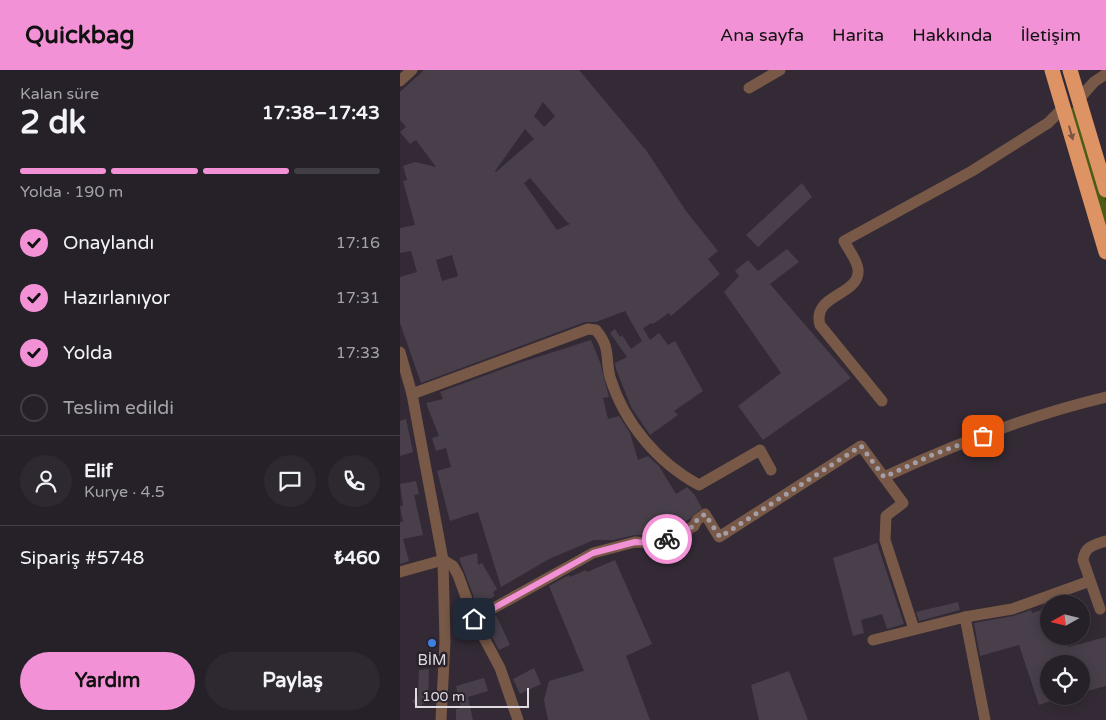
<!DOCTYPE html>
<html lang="tr">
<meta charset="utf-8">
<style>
:root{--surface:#262028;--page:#2e2830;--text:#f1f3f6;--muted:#a4a3a8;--line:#423e45;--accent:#f391d6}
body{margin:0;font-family:"Varela Round",sans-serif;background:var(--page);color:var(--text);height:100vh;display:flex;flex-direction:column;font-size:19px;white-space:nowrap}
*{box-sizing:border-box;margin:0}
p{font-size:16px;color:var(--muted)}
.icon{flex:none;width:28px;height:28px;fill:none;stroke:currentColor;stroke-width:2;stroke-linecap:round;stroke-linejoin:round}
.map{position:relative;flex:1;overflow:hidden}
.panel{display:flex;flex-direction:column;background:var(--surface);width:400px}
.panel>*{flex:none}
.needle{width:32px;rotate:262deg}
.tools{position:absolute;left:640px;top:525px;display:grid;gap:10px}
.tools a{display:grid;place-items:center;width:50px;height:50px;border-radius:50%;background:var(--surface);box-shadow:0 2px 12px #0003,0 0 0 1px var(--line);font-size:25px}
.scale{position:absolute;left:15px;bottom:12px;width:114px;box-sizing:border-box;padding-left:5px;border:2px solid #e0dbe2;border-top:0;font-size:14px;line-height:18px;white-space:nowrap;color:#e0dbe2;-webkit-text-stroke:4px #29212b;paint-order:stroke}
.pin{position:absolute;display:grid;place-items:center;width:42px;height:42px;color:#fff;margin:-21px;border-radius:10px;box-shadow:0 2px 8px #0006}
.courier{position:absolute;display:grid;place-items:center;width:50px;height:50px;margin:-25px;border:4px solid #f391d6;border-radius:50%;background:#fff;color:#222;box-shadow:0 1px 6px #0007}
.summary em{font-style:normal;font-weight:800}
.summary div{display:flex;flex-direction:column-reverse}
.summary{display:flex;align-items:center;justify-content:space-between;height:85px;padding:0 20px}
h1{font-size:32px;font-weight:800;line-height:38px}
.bar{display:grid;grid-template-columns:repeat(4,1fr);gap:8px 5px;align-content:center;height:60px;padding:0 20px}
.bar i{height:6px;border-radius:4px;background:var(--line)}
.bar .selected{background:var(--accent)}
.bar p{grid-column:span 4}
.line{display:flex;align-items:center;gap:12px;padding:0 20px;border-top:1px solid var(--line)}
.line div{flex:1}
.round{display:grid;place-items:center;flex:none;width:52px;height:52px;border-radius:26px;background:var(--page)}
ol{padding:0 20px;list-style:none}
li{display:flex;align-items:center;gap:15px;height:55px}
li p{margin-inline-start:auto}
li .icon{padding:5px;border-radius:50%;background:var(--accent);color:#111;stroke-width:4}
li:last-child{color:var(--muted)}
li i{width:28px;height:28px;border:2px solid var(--line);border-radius:50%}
.action{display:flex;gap:10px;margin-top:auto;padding:10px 20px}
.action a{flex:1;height:58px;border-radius:30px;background:var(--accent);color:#111;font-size:20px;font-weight:800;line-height:58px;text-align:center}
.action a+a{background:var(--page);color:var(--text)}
header{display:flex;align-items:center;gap:30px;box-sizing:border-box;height:70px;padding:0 25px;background:var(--accent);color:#111}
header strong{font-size:24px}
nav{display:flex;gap:28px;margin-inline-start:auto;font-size:18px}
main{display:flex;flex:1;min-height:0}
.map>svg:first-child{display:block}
</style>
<header>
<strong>Quickbag</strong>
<nav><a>Ana sayfa</a><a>Harita</a><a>Hakkında</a><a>İletişim</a></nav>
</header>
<main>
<section class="panel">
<div class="summary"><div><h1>2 dk</h1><p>Kalan süre</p></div><em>17:38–17:43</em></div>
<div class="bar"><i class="selected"></i><i class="selected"></i><i class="selected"></i><i></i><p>Yolda · 190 m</p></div>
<ol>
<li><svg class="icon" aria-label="check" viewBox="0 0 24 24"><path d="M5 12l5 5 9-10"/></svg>Onaylandı<p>17:16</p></li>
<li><svg class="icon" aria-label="check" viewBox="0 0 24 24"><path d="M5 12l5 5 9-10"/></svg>Hazırlanıyor<p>17:31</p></li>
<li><svg class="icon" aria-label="check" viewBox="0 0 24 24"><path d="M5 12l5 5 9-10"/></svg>Yolda<p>17:33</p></li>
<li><i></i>Teslim edildi</li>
</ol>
<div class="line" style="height:90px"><a class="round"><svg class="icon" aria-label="person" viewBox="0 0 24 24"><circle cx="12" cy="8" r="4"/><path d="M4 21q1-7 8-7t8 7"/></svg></a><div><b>Elif</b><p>Kurye · 4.5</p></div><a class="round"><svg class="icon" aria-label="chat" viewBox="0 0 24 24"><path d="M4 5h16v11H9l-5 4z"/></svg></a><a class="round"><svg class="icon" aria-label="phone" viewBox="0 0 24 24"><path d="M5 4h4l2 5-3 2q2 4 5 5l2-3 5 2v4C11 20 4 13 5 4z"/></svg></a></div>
<div class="line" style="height:65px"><div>Sipariş #5748</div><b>₺460</b></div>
<div class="action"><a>Yardım</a><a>Paylaş</a></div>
</section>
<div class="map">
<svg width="706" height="650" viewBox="0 0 706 650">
<rect width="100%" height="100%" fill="#332a35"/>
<polygon fill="#4b5c17" points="677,36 706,132 706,162 669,39"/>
<g fill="#483f4b" fill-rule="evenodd">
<path d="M24,0H179L246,80L286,141L318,181L308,189L320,204L271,246L269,243L253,254L252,253L243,258L250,270L259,263L268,275L275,271L303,321L274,341L278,345L250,365L231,337L216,299L215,293L227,287L210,263L215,259L220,267L222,265L231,279L242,271L225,241L196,252H185L21,313L0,253V207L17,202L11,181L0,183V158L15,155L3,111L7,110L3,96L15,92L36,97L16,70L10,74L0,62L6,57L0,50V22ZM143,32L155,46L144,57L134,46ZM125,59L134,69L96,102L95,101ZM130,108L166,151L170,154L157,160L124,113ZM52,185L58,206L42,211L36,190Z"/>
<polygon points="402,113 412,127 358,177 346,165"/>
<polygon points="387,179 399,192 370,214 451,308 363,370 338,336 381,303 324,222 339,206 335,201 348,190 358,201"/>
<polygon points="191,270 200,292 209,327 203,328 208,349 219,346 230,363 238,390 248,386 259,396 276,424 287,417 294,424 302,438 288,450 268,461 252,465 235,465 213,470 194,470 149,489 101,517 78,442 50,451 37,401 51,397 46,378 36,381 32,368 39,366 26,333 43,329 40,322 119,293"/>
<polygon points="6,349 13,382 0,386 0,351"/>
<polygon points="16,411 19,424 14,425 23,465 3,469 9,491 0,494 0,452 3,452 0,436 3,436 0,414"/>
<polygon points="477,473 504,554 487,559 482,544 461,550 464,563 453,566 433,488"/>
<polygon points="77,483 78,495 82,493 97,519 93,522 95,526 77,535 59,488"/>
<polygon points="215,490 252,574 226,586 250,650 148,650 144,630 149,611 184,601 149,516 169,505 170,507 186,500 187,502"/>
<polygon points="558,532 560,540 519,551 516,542"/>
<polygon points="649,538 649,566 665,566 668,577 706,567 706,616 684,622 681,621 681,594 649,594 649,626 662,627 639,635 619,575 580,586 574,553 613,546 631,540 632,543"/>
<polygon points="96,545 110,575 99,580 84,552"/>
<polygon points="134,598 141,614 120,624 113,609"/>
<polygon points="29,599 28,630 18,638 12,631 18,626 19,600"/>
<polygon points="389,601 408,650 359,650 351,615"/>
<polygon points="84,608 88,621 68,627 73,650 56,650 56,639 61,638 56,616"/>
</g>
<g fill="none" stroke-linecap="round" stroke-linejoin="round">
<g stroke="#785947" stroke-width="11">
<polyline points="0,11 12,0"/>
<polyline points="349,18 380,0"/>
<polyline points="679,29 694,12 706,4"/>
<polyline points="0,282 12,324 43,490 45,572 41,650"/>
<path d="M12,324L188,259L196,260C211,278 205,287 210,307C224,353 258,393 299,415L360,380L371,400"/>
<path d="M482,331L420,255C411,224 461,226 458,199C457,190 448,179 444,171L572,101L648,53L663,38"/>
<path d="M484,407C555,374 630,345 706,327"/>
<polyline points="0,502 43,490 53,496 58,505 74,549 100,598 118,650"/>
<path d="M700,539L683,490C685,476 694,475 706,471"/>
<polyline points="565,547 585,650"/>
<polyline points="74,549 193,483 235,472 253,473 271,468 294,456 297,450 305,444 319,467 461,376 503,433 486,446 485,470 514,559"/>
<polyline points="473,570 565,547 612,539 690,511"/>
</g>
<g stroke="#dd9363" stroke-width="15">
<polyline points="652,0 706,182"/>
<polyline points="670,0 706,120"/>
</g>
</g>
<defs><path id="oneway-solid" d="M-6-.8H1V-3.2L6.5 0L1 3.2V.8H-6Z" transform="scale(1.25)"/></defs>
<use fill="#7a5444" href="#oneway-solid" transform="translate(671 63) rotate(74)"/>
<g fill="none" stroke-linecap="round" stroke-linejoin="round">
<polyline stroke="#a39da5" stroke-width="5" stroke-dasharray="0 9" points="267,469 294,456 297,450 305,444 320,467 461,376 484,407 532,385 583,366"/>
<polyline stroke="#f391d6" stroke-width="6" points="74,549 193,483 235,472 253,473 267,469"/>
</g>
<circle fill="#3f7fe0" stroke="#29212b" stroke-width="2" cx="32" cy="573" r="5"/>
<g text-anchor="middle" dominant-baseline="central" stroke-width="5" stroke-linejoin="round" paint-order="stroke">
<g font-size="15" fill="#e0dbe2" stroke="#29212b">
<text x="32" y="590">BİM</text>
</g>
</g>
</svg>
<div class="tools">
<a><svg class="needle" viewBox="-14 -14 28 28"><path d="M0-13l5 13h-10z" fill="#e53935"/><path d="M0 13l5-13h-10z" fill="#a4a3a8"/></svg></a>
<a><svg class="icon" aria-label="locate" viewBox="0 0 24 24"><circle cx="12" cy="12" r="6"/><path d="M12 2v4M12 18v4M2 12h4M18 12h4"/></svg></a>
</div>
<div class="scale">100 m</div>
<div class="pin" style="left:583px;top:366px;background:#ea580c"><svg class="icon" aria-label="bag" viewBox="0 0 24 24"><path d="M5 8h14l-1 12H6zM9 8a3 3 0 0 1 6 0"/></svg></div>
<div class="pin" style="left:74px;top:549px;background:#1f2937"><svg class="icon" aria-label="home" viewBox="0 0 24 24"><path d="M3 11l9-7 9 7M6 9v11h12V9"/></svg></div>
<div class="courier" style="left:267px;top:469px"><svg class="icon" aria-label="bike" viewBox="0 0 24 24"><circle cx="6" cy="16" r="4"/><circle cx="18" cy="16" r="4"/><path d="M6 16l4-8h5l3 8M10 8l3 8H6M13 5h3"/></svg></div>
</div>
</main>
